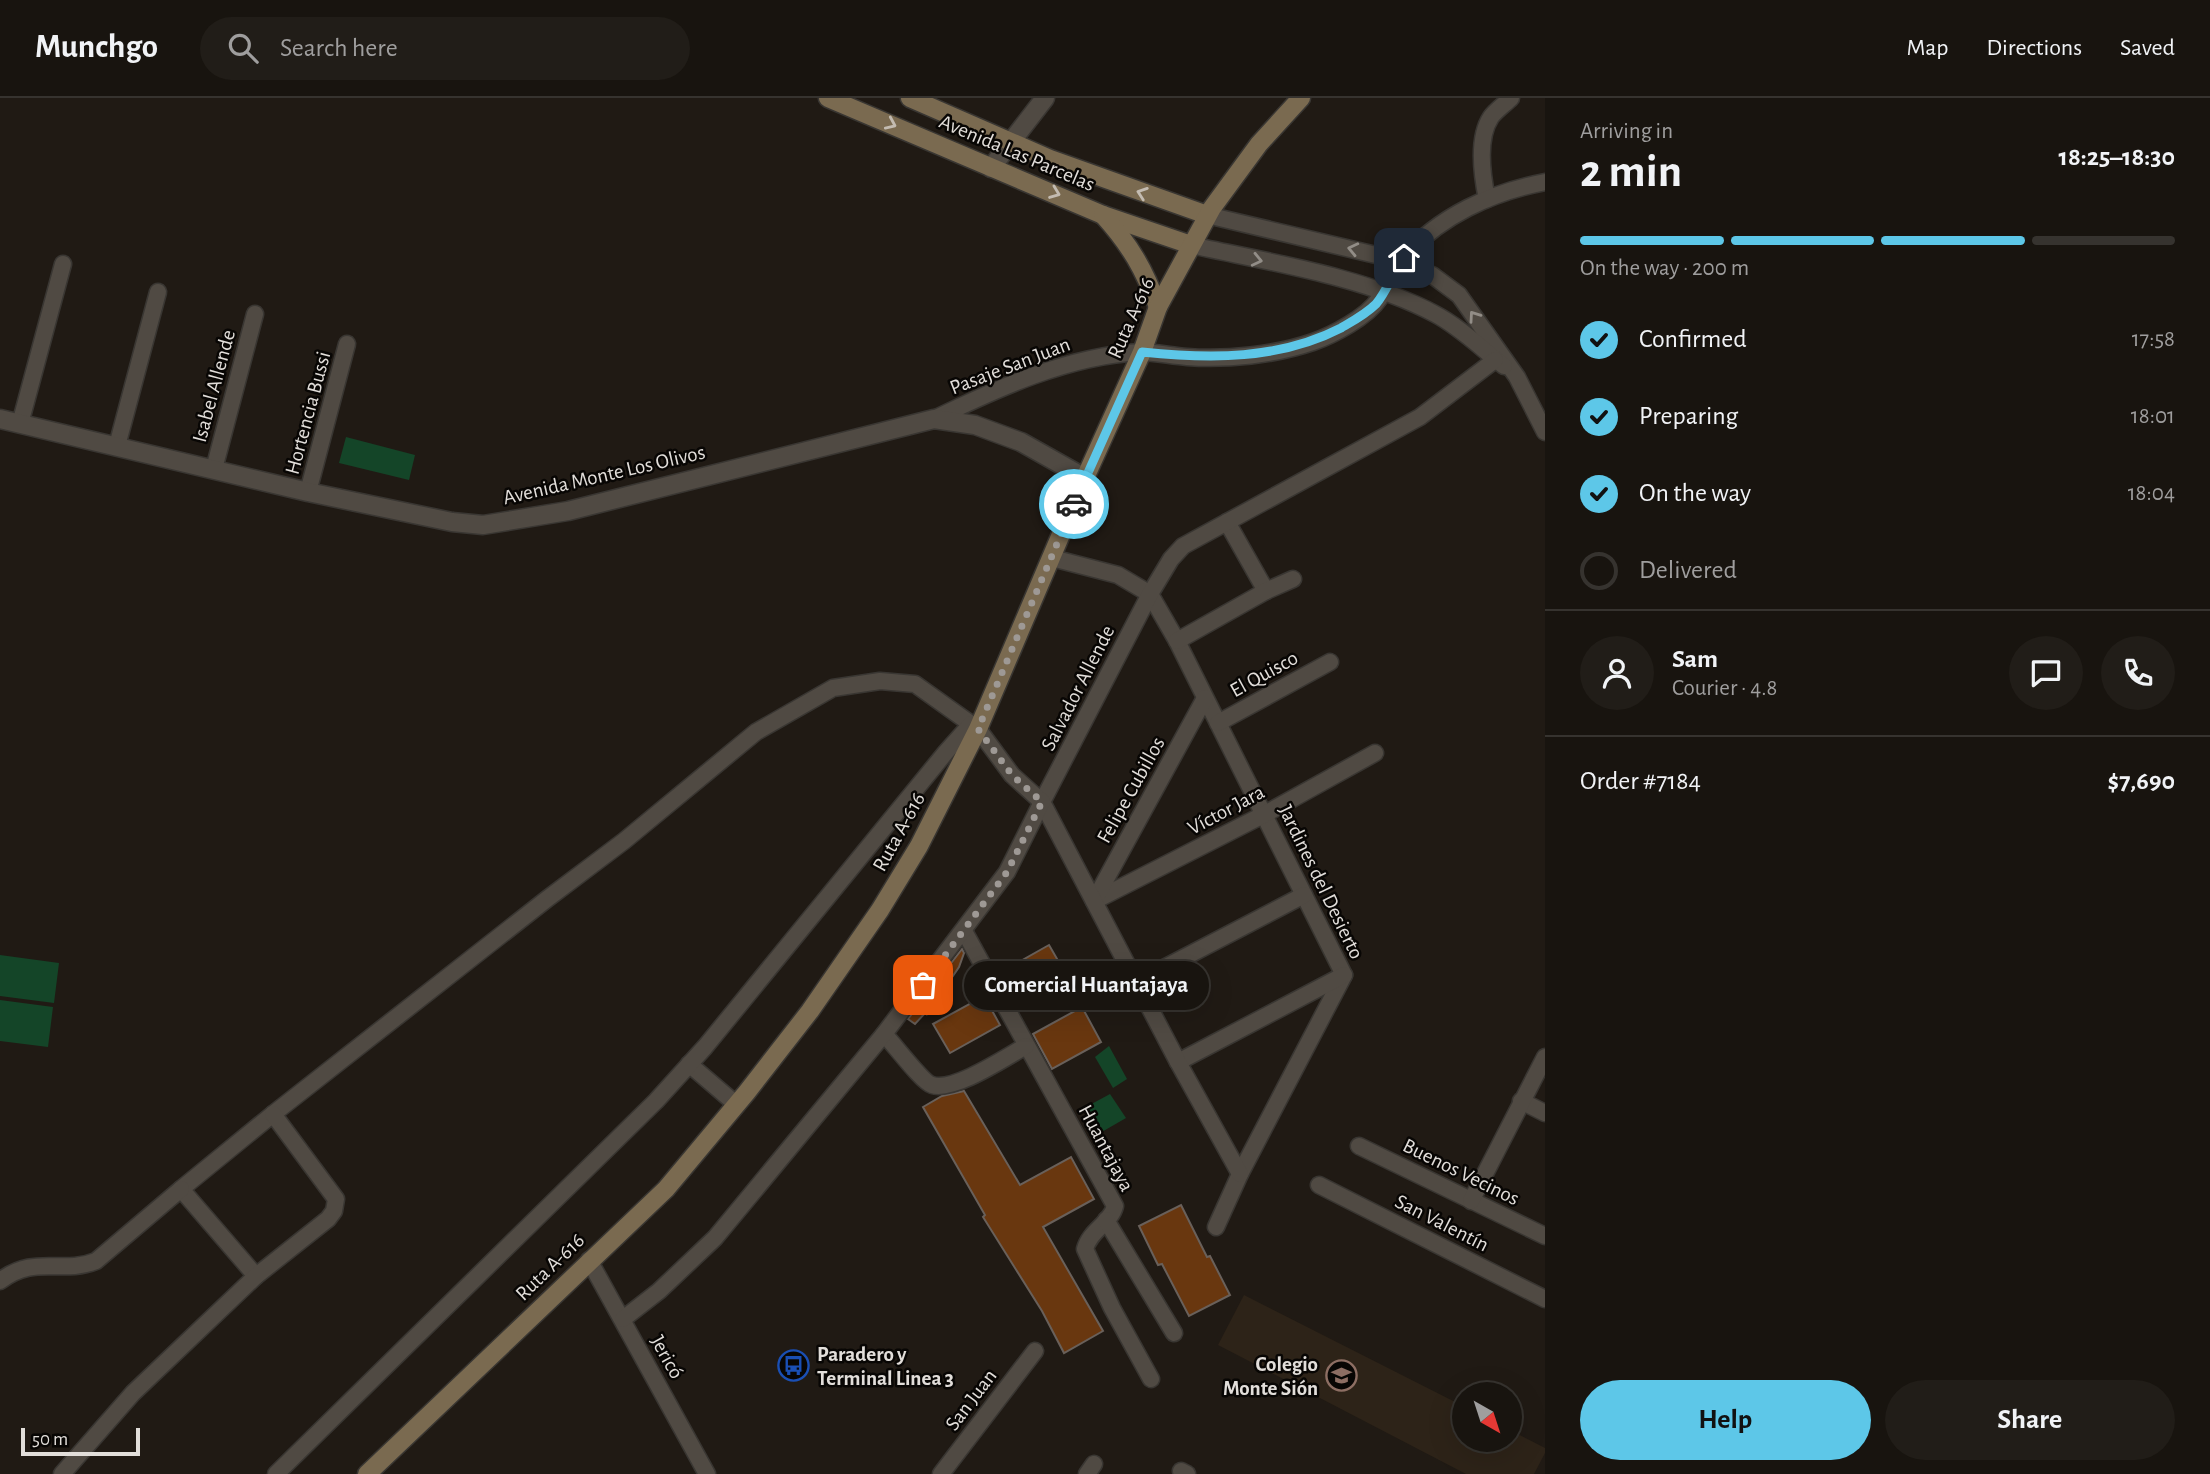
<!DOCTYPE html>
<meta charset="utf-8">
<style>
:root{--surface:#18140f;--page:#211d18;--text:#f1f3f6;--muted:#9f9e9e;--line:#36332f;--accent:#5dc7e8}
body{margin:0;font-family:"Alegreya Sans",sans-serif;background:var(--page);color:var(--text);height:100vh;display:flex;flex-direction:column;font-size:26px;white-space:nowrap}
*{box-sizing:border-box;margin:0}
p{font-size:23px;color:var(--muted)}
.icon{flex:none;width:38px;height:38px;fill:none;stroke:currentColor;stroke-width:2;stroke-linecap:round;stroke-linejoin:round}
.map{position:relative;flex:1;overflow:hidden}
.details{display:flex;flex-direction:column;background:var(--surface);width:665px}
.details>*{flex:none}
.needle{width:46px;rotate:141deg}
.fabs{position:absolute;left:1452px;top:1284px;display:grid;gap:14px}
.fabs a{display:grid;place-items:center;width:70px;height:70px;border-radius:50%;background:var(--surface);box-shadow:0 7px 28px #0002,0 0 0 2px var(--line);font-size:35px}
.scale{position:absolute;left:21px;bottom:18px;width:119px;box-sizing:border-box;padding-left:7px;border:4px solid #e2deda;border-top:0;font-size:19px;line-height:24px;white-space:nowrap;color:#e2deda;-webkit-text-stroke:5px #080604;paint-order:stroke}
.pin{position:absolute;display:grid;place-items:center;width:60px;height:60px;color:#fff;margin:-30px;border-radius:14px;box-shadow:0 4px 10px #0006}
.courier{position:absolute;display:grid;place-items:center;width:70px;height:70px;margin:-35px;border:5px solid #5dc7e8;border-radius:50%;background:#fff;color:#222;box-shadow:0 2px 9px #0007}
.bubble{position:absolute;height:49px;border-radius:24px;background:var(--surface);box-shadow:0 7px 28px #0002,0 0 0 2px var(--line);font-size:23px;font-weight:700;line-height:49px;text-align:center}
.overview em{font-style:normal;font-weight:700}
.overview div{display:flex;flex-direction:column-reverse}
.overview{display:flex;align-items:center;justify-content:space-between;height:119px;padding:0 35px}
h1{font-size:46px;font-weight:700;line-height:52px}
.bar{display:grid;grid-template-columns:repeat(4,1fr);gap:10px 7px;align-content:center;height:84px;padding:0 35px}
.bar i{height:9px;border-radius:5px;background:var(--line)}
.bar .active{background:var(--accent)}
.bar p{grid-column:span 4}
.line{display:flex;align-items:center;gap:18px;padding:0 35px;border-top:2px solid var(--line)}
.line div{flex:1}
.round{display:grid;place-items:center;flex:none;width:74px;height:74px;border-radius:37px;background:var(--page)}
ol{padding:0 35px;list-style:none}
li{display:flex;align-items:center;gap:21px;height:77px}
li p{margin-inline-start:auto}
li .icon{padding:7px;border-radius:50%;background:var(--accent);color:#111;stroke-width:4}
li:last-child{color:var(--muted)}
li i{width:38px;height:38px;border:4px solid var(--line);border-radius:50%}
.button{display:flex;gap:14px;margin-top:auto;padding:14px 35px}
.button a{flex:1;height:80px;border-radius:42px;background:var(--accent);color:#111;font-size:28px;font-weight:700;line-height:80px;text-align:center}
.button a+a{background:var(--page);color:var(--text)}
header{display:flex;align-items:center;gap:42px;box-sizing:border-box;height:98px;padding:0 35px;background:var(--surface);border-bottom:2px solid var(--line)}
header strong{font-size:33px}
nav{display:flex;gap:38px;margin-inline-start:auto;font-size:24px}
.search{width:490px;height:63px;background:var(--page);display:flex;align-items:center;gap:18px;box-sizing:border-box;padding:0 24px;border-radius:38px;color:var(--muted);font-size:26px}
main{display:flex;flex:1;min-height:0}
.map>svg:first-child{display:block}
</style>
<header>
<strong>Munchgo</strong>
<div class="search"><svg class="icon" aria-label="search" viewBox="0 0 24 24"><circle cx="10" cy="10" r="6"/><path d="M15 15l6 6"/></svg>Search here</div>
<nav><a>Map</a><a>Directions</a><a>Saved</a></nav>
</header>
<main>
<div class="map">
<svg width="1545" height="1376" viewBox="0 0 1545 1376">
<rect width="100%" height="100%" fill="#201a14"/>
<polygon fill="#2d2318" points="1244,1197 1465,1309 1465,1342 1510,1342 1510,1332 1545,1350 1545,1355 1534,1376 1466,1376 1218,1247"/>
<g fill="#144528">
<polygon points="346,339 415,357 409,382 339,365"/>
<polygon points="0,857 59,865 54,905 0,898"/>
<polygon points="0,902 53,909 48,949 0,943"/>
<polygon points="1109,948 1127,981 1113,990 1095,959"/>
<polygon points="1110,996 1126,1020 1100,1035 1086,1009"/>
</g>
<g fill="#69370f" stroke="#69605a" stroke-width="2">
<polygon points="1049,847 1071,885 1024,911 1003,873"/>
<polygon points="962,851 964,855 959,869 927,916 926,914 915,926 908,921"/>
<polygon points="984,898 1000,927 950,955 933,926"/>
<polygon points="1082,909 1101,944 1052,971 1033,936"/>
<polygon points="964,993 1020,1087 1071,1059 1094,1101 1043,1129 1103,1233 1064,1255 1042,1213 983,1119 985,1117 923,1009 942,998"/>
<polygon points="1181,1107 1207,1159 1210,1158 1230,1197 1189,1218 1162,1166 1158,1167 1139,1128"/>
</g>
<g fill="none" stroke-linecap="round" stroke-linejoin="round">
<defs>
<g id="minor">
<path d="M1487,101C1482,77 1477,40 1491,19C1496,12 1505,6 1511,0"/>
<polyline points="1207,117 1393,161 1432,177 1459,197 1517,279 1545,334"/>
<path d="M1191,147C1268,164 1366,179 1435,216C1460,229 1482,251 1504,268"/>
<path d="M934,321C998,290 1068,258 1140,254C1155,254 1172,258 1187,259C1227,262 1275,257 1313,244C1333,237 1367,219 1379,201C1388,188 1393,172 1403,160C1439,118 1492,94 1545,84"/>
<polyline points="20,326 63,166"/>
<polyline points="117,348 158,194"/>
<polyline points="214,371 255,216"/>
<polyline points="308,394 347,246"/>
<polyline points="1227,424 1266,493"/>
<polyline points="1052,460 1118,477 1150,496 1177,543 1344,877 1240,1076 1216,1129"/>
<polyline points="1177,543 1266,493 1293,481"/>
<polyline points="1218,625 1330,564"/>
<polyline points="1094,803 1265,716 1375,655"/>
<polyline points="1094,803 1205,600"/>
<path d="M964,833L1115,1108C1111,1125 1090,1132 1085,1151L1112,1210L1151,1281"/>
<polyline points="1137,884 1304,797"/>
<path d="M884,936C894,946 922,984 932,987C954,994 1006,959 1026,948"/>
<polyline points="1178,964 1344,877"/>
<polyline points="689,966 737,1007"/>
<polyline points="1521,1003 1545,1015"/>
<polyline points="1359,1048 1545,1138"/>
<polyline points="1240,1076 1178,964 1042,704 1150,496 1171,461 1183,448 1420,319 1495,262"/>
<polyline points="1319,1087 1545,1201"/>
<polyline points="1471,1103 1545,959"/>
<polyline points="1106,1122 1174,1235"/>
<polyline points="589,1162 707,1376"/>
<polyline points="256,1178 181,1091 273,1016 547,801 624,743 756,634 833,590 880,583 915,586 971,626"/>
<path d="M0,1183C35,1156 61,1177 96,1163L181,1091"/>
<polyline points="1181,1373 1187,1376"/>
<polyline points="62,1376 133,1295 256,1178 328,1121 334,1113 336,1101 273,1016"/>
<polyline points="276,1376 656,1003 705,949 946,654 971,626 978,631 1012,677 1042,704 1007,774 884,936 715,1140 659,1193 623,1221"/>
<polyline points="941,1376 1035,1253"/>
<polyline points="1087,1376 1094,1366"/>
</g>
<g id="tertiary">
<polyline points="991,70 1045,0"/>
<polyline points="0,321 308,394 452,424 483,427 568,413 934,321 975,327 1021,344 1085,380"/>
</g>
<g id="secondary">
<polyline points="828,0 1103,117 1191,147"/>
<polyline points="910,0 1050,61 1207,117"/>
<path d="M1103,117C1130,147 1144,171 1158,209"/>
<polyline points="367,1376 666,1091 747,994 810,913 880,812 919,748 978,631 1085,380 1142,254 1158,209 1212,110 1259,46 1301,0"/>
</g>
</defs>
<use href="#minor" stroke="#393632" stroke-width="19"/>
<use href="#tertiary" stroke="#393632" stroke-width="21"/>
<use href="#secondary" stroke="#393632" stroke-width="21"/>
<use href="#minor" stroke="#504a43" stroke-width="16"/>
<use href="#tertiary" stroke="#504a43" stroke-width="18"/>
<use href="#secondary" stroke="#7a6a50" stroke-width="18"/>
</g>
<defs><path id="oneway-chevron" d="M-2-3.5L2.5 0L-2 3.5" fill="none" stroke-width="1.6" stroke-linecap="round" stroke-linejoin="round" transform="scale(1.75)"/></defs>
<g stroke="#c3bbb1">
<use href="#oneway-chevron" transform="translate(891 26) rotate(24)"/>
<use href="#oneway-chevron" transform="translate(1055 95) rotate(21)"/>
<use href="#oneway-chevron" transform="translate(1142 95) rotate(-161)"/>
</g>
<g stroke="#928d87">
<use href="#oneway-chevron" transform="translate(1353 151) rotate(-167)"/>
<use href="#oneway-chevron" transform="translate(1257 162) rotate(13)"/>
<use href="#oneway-chevron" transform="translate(1474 218) rotate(-125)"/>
</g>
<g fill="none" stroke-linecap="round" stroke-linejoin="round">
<polyline stroke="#9e9995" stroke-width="7" stroke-dasharray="0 12.6" points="923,887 1007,774 1042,704 1012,677 978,631 1074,406"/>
<path stroke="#5dc7e8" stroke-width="9" d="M1074,406L1142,254C1210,261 1279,262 1341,230C1353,223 1366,216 1376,206C1387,193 1393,174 1404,160"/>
</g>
<defs>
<symbol id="bus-ring" viewBox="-11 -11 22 22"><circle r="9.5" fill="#080604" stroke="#1a4fb4" stroke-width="1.5"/><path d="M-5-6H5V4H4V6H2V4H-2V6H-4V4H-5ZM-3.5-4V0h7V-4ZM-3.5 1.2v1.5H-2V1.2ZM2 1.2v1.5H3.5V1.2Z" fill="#1a4fb4"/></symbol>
<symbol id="school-ring" viewBox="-11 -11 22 22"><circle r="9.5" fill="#080604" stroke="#8d6e63" stroke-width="1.5"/><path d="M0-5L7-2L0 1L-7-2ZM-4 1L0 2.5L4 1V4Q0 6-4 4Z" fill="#8d6e63"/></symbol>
</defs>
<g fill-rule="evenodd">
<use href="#bus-ring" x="776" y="1250" width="35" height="35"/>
<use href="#school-ring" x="1324" y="1260" width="35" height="35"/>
</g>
<g text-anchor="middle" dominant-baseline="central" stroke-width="5" stroke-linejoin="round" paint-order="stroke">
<g font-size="21" fill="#e2deda" stroke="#080604">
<text transform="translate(1017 55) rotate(23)">Avenida Las Parcelas</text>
<text transform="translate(1131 220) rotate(-66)">Ruta A-616</text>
<text transform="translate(1010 268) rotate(-21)">Pasaje San Juan</text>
<text transform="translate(214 288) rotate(-75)">Isabel Allende</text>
<text transform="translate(308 315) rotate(-75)">Hortencia Bussi</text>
<text transform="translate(604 377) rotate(-13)">Avenida Monte Los Olivos</text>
<text transform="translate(1264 576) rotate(-29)">El Quisco</text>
<text transform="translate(1078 590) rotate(-63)">Salvador Allende</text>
<text transform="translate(1131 692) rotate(-61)">Felipe Cubillos</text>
<text transform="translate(1226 712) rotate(-28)">Víctor Jara</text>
<text transform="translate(899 734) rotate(-61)">Ruta A-616</text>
<text transform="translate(1321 784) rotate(64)">Jardines del Desierto</text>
<text transform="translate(1106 1050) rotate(62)">Huantajaya</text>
<text transform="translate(1461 1074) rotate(26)">Buenos Vecinos</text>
<text transform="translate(1442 1125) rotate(27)">San Valentín</text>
<text transform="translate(550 1169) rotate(-44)">Ruta A-616</text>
<text transform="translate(667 1259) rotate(61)">Jericó</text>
<text transform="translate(971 1302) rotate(-53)">San Juan</text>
</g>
<g font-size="21" font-weight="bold" fill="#e2deda" stroke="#080604" text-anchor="start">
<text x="817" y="1256">Paradero y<tspan x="817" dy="24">Terminal Linea 3</tspan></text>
<text x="1318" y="1266" text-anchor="end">Colegio<tspan x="1318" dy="24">Monte Sión</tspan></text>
</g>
</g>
</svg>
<div class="fabs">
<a><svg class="needle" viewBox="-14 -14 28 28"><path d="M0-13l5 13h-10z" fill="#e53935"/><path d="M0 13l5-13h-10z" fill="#9f9e9e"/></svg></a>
</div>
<div class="scale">50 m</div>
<div class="pin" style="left:923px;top:887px;background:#ea580c"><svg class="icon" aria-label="bag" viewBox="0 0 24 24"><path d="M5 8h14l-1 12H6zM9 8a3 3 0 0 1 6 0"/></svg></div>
<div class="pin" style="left:1404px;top:160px;background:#1f2937"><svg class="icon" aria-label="home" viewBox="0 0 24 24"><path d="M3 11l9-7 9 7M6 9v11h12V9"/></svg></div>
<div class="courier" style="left:1074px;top:406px"><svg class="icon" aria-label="car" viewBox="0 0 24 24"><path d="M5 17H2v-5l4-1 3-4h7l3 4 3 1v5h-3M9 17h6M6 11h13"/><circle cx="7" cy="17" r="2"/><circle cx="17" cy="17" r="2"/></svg></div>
<div class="bubble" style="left:964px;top:863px;width:245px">Comercial Huantajaya</div>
</div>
<section class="details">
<div class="overview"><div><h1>2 min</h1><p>Arriving in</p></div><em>18:25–18:30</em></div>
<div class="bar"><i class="active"></i><i class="active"></i><i class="active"></i><i></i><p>On the way · 200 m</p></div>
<ol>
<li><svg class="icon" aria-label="check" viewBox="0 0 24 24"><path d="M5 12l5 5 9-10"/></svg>Confirmed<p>17:58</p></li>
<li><svg class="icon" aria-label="check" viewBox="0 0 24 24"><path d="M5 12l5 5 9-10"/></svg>Preparing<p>18:01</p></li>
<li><svg class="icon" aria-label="check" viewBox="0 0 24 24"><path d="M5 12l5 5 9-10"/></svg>On the way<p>18:04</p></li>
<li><i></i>Delivered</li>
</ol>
<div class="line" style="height:126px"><a class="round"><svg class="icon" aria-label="person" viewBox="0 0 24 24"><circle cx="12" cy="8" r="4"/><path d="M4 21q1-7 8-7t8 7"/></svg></a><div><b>Sam</b><p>Courier · 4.8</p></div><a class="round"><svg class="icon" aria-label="chat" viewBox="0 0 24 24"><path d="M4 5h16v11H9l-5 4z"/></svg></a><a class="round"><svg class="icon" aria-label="phone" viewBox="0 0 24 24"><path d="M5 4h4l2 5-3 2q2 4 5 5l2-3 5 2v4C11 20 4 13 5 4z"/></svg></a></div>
<div class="line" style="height:91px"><div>Order #7184</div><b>$7,690</b></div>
<div class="button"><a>Help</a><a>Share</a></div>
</section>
</main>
